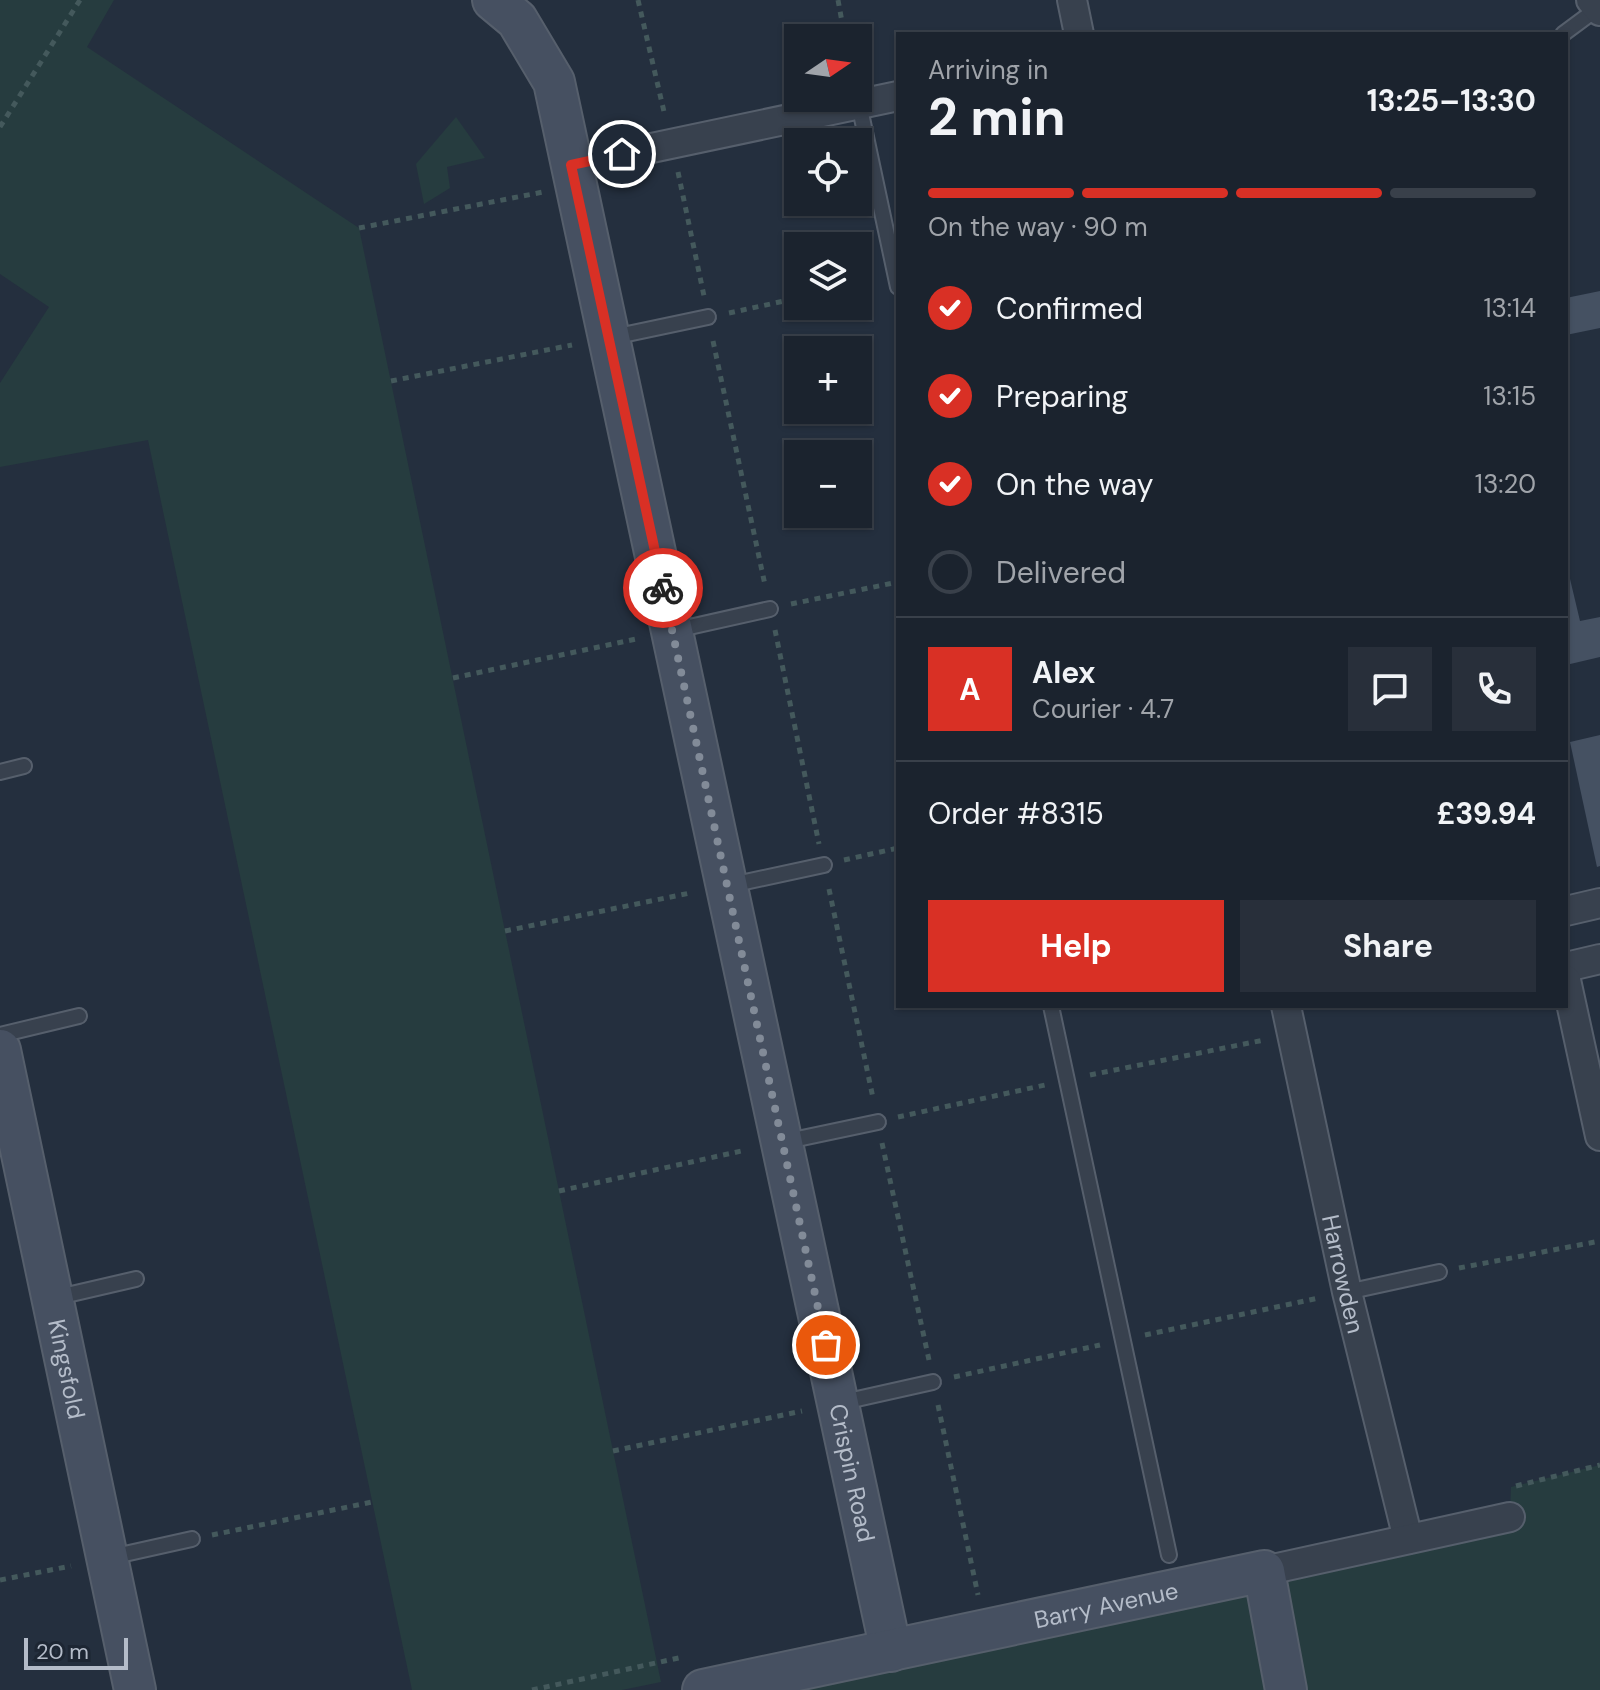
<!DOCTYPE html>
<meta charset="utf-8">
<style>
:root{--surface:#1b232e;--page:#282f3a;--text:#f1f3f6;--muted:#a0a4aa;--line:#39404a;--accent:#d93025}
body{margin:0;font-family:"DM Sans",sans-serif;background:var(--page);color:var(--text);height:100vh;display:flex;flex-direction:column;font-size:30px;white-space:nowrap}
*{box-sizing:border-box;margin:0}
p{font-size:26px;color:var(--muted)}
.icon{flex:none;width:44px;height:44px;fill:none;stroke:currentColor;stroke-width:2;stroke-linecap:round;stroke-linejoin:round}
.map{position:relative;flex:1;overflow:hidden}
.panel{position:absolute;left:896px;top:32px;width:672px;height:976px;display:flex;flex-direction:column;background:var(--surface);border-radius:0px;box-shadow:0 2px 6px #0004,0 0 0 2px var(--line)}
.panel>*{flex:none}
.needle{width:52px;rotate:77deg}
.controls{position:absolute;left:784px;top:24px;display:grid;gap:16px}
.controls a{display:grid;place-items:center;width:88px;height:88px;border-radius:0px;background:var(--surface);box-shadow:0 2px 6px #0004,0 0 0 2px var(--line);font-size:40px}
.scale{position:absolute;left:24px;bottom:20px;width:104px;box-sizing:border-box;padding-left:8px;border:4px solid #b4bcc9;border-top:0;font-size:22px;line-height:28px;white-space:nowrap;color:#b4bcc9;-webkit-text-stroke:6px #1d2633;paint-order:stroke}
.pin{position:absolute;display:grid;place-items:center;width:68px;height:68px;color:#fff;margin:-34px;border:4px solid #fff;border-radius:50%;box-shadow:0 2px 8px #0007}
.courier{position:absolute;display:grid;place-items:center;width:80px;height:80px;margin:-40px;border:6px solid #d93025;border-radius:50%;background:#fff;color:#222;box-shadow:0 2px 10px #0007}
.head em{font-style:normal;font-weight:700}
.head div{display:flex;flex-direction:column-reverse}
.head{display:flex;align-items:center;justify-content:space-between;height:136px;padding:0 32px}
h1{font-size:52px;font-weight:700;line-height:60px}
.bar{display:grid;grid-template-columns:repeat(4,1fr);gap:12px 8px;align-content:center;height:96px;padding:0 32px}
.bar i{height:10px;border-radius:6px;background:var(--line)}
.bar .active{background:var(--accent)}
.bar p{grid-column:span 4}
.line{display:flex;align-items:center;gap:20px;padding:0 32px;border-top:2px solid var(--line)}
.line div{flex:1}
.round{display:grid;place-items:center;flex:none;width:84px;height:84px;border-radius:0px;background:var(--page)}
ol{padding:0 32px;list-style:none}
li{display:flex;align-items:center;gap:24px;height:88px}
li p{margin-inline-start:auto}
li .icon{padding:8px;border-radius:50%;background:var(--accent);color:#fff;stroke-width:4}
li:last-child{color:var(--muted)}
li i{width:44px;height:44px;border:4px solid var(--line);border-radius:50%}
.primary-button{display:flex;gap:16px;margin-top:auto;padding:16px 32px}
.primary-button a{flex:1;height:92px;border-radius:0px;background:var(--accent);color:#fff;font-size:32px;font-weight:700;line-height:92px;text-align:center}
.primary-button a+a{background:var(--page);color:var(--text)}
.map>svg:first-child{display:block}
</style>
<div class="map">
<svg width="1600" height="1690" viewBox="0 0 1600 1690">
<rect width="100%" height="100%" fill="#242f3e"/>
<g fill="#263c3f">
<polygon points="0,0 114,0 87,47 359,228 661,1682 622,1690 412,1690 148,440 0,467 0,383 49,307 0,274"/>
<polygon points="456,117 485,158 447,167 450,188 424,204 416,164"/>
<polygon points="1600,1465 1600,1690 703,1690 1510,1517 1511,1487"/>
</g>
<g fill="#455162">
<polygon points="1600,291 1600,328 1566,335 1566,298"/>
<polygon points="1566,562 1580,621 1600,617 1600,657 1566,665"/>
<polygon points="1600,735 1600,866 1597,867 1570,742"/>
</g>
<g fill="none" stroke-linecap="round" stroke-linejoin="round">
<defs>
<g id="lane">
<polyline points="1563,34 1598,8"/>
<polyline points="859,104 898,287"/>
<polyline points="613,337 708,317"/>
<polyline points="676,630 770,609"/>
<polyline points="0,772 24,766"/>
<polyline points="731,885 824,865"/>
<polyline points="1051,1006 1169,1555"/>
<polyline points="0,1035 79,1016"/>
<polyline points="783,1142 878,1122"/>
<polyline points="1347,1292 1439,1272"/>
<polyline points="54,1298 136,1279"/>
<polyline points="839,1403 933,1382"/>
<polyline points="111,1557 192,1539"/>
</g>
<g id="street">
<polyline points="1072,0 1079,34"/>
<polyline points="1591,0 1600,11"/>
<polyline points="571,165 898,96"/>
<polyline points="1566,911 1600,903"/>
<polyline points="1566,967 1600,959"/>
<polyline points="1566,980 1600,1136"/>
<path id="s1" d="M1286,1006L1347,1292L1408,1539"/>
<polyline points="1264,1571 1510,1517"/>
</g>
<g id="secondary">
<path id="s2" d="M493,0L517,20L554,82L891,1651"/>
<path id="s3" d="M0,1050L135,1690"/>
<path id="s4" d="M703,1690L1264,1571L1286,1690"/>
</g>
</defs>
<use href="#lane" stroke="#565f6c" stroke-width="18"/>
<use href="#street" stroke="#565f6c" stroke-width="32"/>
<use href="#secondary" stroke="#565f6c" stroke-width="44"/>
<g stroke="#44595c" stroke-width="5" stroke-dasharray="6 6" stroke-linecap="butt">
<polyline points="638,0 665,116"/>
<polyline points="838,0 845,38"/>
<polyline points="0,127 80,0"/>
<polyline points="678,172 704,296"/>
<polyline points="359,228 543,192"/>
<polyline points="858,285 873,282"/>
<polyline points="729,313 798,298"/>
<polyline points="713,341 765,585"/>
<polyline points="391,381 572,345"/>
<polyline points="791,604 898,582"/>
<polyline points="775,630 819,844"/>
<polyline points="453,678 636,639"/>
<polyline points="844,860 898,848"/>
<polyline points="829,889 873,1098"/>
<polyline points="505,931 690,893"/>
<polyline points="1090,1075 1264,1040"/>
<polyline points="898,1117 1045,1085"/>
<polyline points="882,1143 929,1360"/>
<polyline points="559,1191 746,1150"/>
<polyline points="1459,1268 1600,1241"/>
<polyline points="1145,1335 1319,1298"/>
<polyline points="954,1377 1100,1345"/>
<polyline points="938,1405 978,1595"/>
<polyline points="613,1451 802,1411"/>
<polyline points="1516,1486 1600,1465"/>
<polyline points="212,1535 372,1502"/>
<polyline points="0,1580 71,1566"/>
<polyline points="532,1690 683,1657"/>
</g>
<use href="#lane" stroke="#38414e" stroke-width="14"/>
<use href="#street" stroke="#38414e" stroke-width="28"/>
<use href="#secondary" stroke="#465061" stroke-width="40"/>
</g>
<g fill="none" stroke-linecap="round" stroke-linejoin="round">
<polyline stroke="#828b98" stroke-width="8" stroke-dasharray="0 14.4" points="663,588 826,1345"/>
<polyline stroke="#d93025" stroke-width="10" points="622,154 571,165 663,588"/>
</g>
<g text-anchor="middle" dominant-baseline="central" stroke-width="6" stroke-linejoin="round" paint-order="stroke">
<g font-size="24" fill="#b4bcc9" stroke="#1d2633">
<text stroke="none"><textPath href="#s1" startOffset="274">Harrowden</textPath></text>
<text stroke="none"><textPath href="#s3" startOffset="326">Kingsfold</textPath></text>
<text stroke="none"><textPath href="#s2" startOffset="1526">Crispin Road</textPath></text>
<text stroke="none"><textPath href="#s4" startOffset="412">Barry Avenue</textPath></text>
</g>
</g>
</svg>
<div class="controls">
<a><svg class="needle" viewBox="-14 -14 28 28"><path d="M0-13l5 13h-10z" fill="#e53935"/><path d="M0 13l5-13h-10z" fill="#a0a4aa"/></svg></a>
<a><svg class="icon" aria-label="locate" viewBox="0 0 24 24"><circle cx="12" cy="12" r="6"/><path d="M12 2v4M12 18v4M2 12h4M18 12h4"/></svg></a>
<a><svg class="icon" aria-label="layers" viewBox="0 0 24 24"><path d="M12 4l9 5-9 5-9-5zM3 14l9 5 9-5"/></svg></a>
<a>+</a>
<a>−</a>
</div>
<div class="scale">20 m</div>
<div class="pin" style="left:826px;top:1345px;background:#ea580c"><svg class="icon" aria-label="bag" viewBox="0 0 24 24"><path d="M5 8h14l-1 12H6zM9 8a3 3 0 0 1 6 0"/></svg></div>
<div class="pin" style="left:622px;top:154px;background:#1f2937"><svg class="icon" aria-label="home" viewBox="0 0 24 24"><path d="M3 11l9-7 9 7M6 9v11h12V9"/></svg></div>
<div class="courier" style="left:663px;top:588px"><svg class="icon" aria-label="bike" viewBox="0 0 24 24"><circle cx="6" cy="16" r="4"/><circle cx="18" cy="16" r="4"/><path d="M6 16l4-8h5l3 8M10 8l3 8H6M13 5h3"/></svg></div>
<section class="panel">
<div class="head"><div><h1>2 min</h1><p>Arriving in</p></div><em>13:25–13:30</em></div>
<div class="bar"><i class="active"></i><i class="active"></i><i class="active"></i><i></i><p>On the way · 90 m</p></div>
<ol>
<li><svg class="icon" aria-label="check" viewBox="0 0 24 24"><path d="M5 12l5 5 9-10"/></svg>Confirmed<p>13:14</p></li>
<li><svg class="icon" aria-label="check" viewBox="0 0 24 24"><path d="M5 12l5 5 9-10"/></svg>Preparing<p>13:15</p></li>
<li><svg class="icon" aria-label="check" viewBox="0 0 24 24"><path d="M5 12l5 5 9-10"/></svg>On the way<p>13:20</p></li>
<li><i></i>Delivered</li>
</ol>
<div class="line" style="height:144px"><b class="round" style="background:var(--accent);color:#fff">A</b><div><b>Alex</b><p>Courier · 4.7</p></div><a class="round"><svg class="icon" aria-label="chat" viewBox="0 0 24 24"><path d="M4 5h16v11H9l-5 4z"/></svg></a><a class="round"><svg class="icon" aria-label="phone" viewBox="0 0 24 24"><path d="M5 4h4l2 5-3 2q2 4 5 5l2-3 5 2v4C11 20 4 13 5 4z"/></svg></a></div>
<div class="line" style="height:104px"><div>Order #8315</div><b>£39.94</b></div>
<div class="primary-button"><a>Help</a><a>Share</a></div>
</section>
</div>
